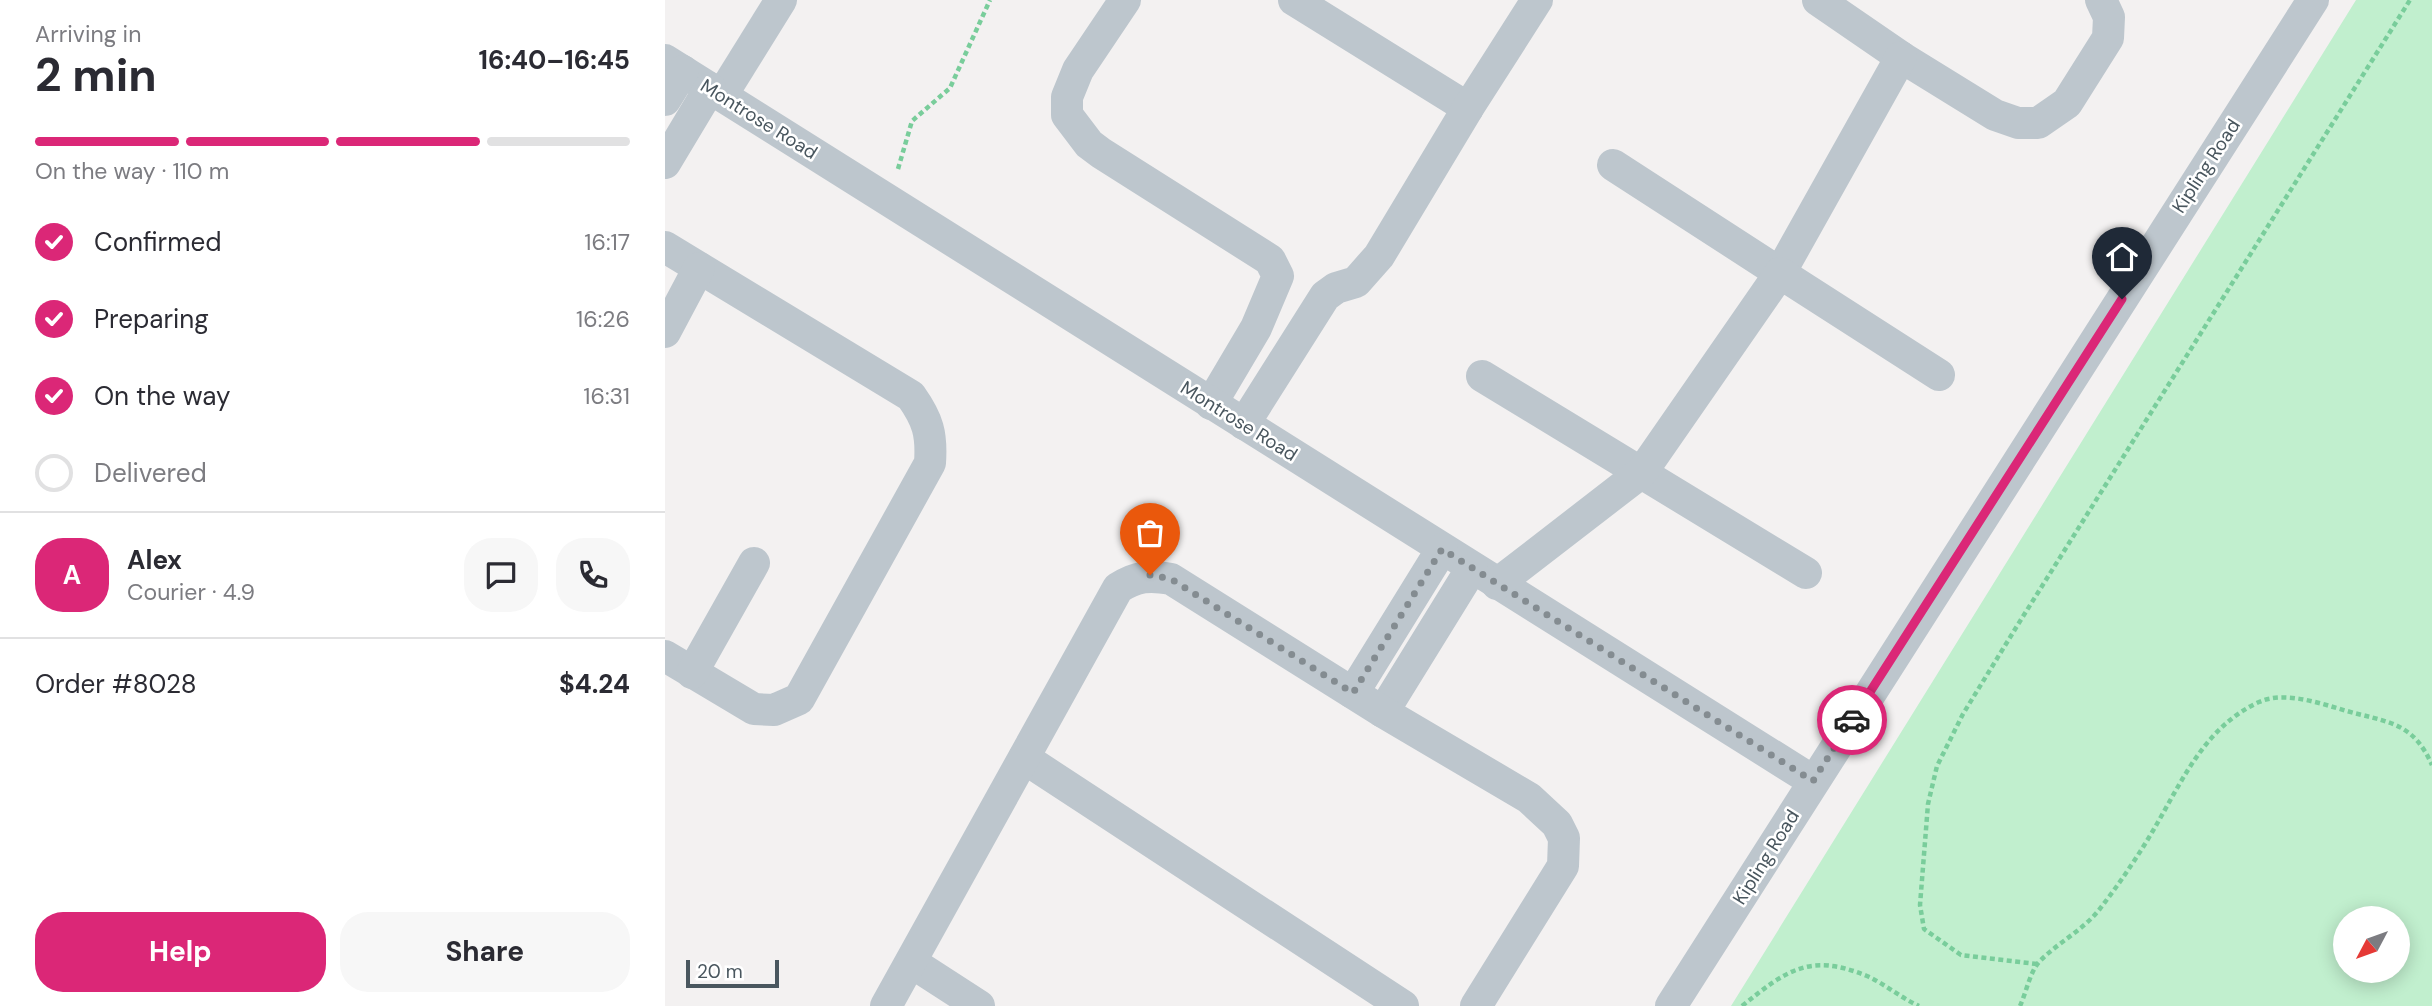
<!DOCTYPE html>
<meta charset="utf-8">
<style>
:root{--surface:#fff;--page:#f7f7f7;--text:#2b2b33;--muted:#7c7c81;--line:#e1e1e2;--accent:#db2777}
body{margin:0;font-family:"DM Sans",sans-serif;background:var(--page);color:var(--text);height:100vh;display:flex;flex-direction:column;font-size:26px;white-space:nowrap}
*{box-sizing:border-box;margin:0}
p{font-size:23px;color:var(--muted)}
.icon{flex:none;width:38px;height:38px;fill:none;stroke:currentColor;stroke-width:2;stroke-linecap:round;stroke-linejoin:round}
.map{position:relative;flex:1;overflow:hidden}
.details{display:flex;flex-direction:column;background:var(--surface);width:665px}
.details>*{flex:none}
.needle{width:46px;rotate:229deg}
.controls{position:absolute;left:1668px;top:906px;display:grid;gap:14px}
.controls a{display:grid;place-items:center;width:77px;height:77px;border-radius:50%;background:var(--surface);box-shadow:0 4px 18px #0003;font-size:35px}
.scale{position:absolute;left:21px;bottom:18px;width:93px;box-sizing:border-box;padding-left:7px;border:4px solid #49565e;border-top:0;font-size:19px;line-height:24px;white-space:nowrap;color:#49565e;-webkit-text-stroke:5px #fff;paint-order:stroke}
.pin{position:absolute;display:grid;place-items:center;width:60px;height:60px;color:#fff;margin:-72px -30px;border-radius:50% 50% 50% 0;rotate:-45deg;box-shadow:0 0 7px #0007}
.pin .icon{rotate:45deg}
.courier{position:absolute;display:grid;place-items:center;width:70px;height:70px;margin:-35px;border:5px solid #db2777;border-radius:50%;background:#fff;color:#222;box-shadow:0 2px 9px #0007}
.summary em{font-style:normal;font-weight:700}
.summary div{display:flex;flex-direction:column-reverse}
.summary{display:flex;align-items:center;justify-content:space-between;height:119px;padding:0 35px}
h1{font-size:46px;font-weight:700;line-height:52px}
.bar{display:grid;grid-template-columns:repeat(4,1fr);gap:10px 7px;align-content:center;height:84px;padding:0 35px}
.bar i{height:9px;border-radius:5px;background:var(--line)}
.bar .current{background:var(--accent)}
.bar p{grid-column:span 4}
.line{display:flex;align-items:center;gap:18px;padding:0 35px;border-top:2px solid var(--line)}
.line div{flex:1}
.round{display:grid;place-items:center;flex:none;width:74px;height:74px;border-radius:28px;background:var(--page)}
ol{padding:0 35px;list-style:none}
li{display:flex;align-items:center;gap:21px;height:77px}
li p{margin-inline-start:auto}
li .icon{padding:7px;border-radius:50%;background:var(--accent);color:#fff;stroke-width:4}
li:last-child{color:var(--muted)}
li i{width:38px;height:38px;border:4px solid var(--line);border-radius:50%}
.button{display:flex;gap:14px;margin-top:auto;padding:14px 35px}
.button a{flex:1;height:80px;border-radius:28px;background:var(--accent);color:#fff;font-size:28px;font-weight:700;line-height:80px;text-align:center}
.button a+a{background:var(--page);color:var(--text)}
main{display:flex;flex:1;min-height:0}
.map>svg:first-child{display:block}
</style>
<main>
<section class="details">
<div class="summary"><div><h1>2 min</h1><p>Arriving in</p></div><em>16:40–16:45</em></div>
<div class="bar"><i class="current"></i><i class="current"></i><i class="current"></i><i></i><p>On the way · 110 m</p></div>
<ol>
<li><svg class="icon" aria-label="check" viewBox="0 0 24 24"><path d="M5 12l5 5 9-10"/></svg>Confirmed<p>16:17</p></li>
<li><svg class="icon" aria-label="check" viewBox="0 0 24 24"><path d="M5 12l5 5 9-10"/></svg>Preparing<p>16:26</p></li>
<li><svg class="icon" aria-label="check" viewBox="0 0 24 24"><path d="M5 12l5 5 9-10"/></svg>On the way<p>16:31</p></li>
<li><i></i>Delivered</li>
</ol>
<div class="line" style="height:126px"><b class="round" style="background:var(--accent);color:#fff">A</b><div><b>Alex</b><p>Courier · 4.9</p></div><a class="round"><svg class="icon" aria-label="chat" viewBox="0 0 24 24"><path d="M4 5h16v11H9l-5 4z"/></svg></a><a class="round"><svg class="icon" aria-label="phone" viewBox="0 0 24 24"><path d="M5 4h4l2 5-3 2q2 4 5 5l2-3 5 2v4C11 20 4 13 5 4z"/></svg></a></div>
<div class="line" style="height:91px"><div>Order #8028</div><b>$4.24</b></div>
<div class="button"><a>Help</a><a>Share</a></div>
</section>
<div class="map">
<svg width="1767" height="1006" viewBox="0 0 1767 1006">
<rect width="100%" height="100%" fill="#f3f1f1"/>
<path fill="#c1efce" fill-rule="evenodd" d="M1691,0H1767V1006H1066ZM1680,919H1732V971H1680Z"/>
<g fill="none" stroke-linecap="round" stroke-linejoin="round">
<g stroke="#79cd9b" stroke-width="4.5" stroke-dasharray="5 3.5" stroke-linecap="butt">
<polyline points="233,169 247,121 285,88 325,0"/>
<polyline points="1372,964 1296,955 1259,929 1255,905 1263,804 1272,766 1298,714 1352,626 1745,0"/>
<path d="M1077,1006C1121,971 1144,952 1202,976C1220,984 1236,998 1254,1006"/>
<path d="M1355,1006C1361,993 1365,972 1374,962C1392,943 1417,931 1434,910C1455,883 1476,852 1493,822C1520,775 1542,726 1594,702C1623,689 1664,707 1693,714C1730,723 1750,727 1767,765"/>
</g>
<g stroke="#bdc6cd" stroke-width="32">
<polyline points="460,0 413,70 402,97 402,115 424,144 436,153 605,260 613,276 591,328 546,404"/>
<polyline points="629,0 803,108"/>
<polyline points="1153,0 1236,57 1330,115 1353,123 1373,123 1402,103 1443,38 1444,17 1436,0"/>
<polyline points="0,60 1148,781"/>
<polyline points="57,95 116,0"/>
<polyline points="0,100 18,71"/>
<polyline points="0,163 45,88"/>
<polyline points="948,165 1115,273 1236,57"/>
<path d="M0,247L246,396C263,420 267,434 265,463L134,699L109,710L89,709L0,656"/>
<polyline points="0,332 34,268"/>
<polyline points="817,376 1141,573"/>
<polyline points="579,424 660,296 671,288 691,282 714,256 803,108 872,0"/>
<polyline points="832,584 977,472 1115,273 1274,375"/>
<polyline points="27,673 89,563"/>
<polyline points="688,693 777,549"/>
<polyline points="718,712 807,568"/>
<polyline points="359,758 738,1006"/>
<polyline points="246,962 314,1006"/>
<path d="M221,1006L453,588C472,576 484,575 506,579L718,712L864,798L892,824L899,838L898,866L811,1006"/>
<polyline points="1006,1006 1648,0"/>
</g>
</g>
<g fill="none" stroke-linecap="round" stroke-linejoin="round">
<polyline stroke="#848c91" stroke-width="7" stroke-dasharray="0 12.6" points="485,575 506,579 688,693 777,549 1148,781 1187,720"/>
<polyline stroke="#db2777" stroke-width="9" points="1187,720 1457,299"/>
</g>
<g text-anchor="middle" dominant-baseline="central" stroke-width="5" stroke-linejoin="round" paint-order="stroke">
<g font-size="19" fill="#49565e" stroke="#fff">
<text transform="translate(94 119) rotate(32)">Montrose Road</text>
<text transform="translate(1541 166) rotate(-57)">Kipling Road</text>
<text transform="translate(574 421) rotate(32)">Montrose Road</text>
<text transform="translate(1101 857) rotate(-58)">Kipling Road</text>
</g>
</g>
</svg>
<div class="controls">
<a><svg class="needle" viewBox="-14 -14 28 28"><path d="M0-13l5 13h-10z" fill="#e53935"/><path d="M0 13l5-13h-10z" fill="#7c7c81"/></svg></a>
</div>
<div class="scale">20 m</div>
<div class="pin" style="left:485px;top:575px;background:#ea580c"><svg class="icon" aria-label="bag" viewBox="0 0 24 24"><path d="M5 8h14l-1 12H6zM9 8a3 3 0 0 1 6 0"/></svg></div>
<div class="pin" style="left:1457px;top:299px;background:#1f2937"><svg class="icon" aria-label="home" viewBox="0 0 24 24"><path d="M3 11l9-7 9 7M6 9v11h12V9"/></svg></div>
<div class="courier" style="left:1187px;top:720px"><svg class="icon" aria-label="car" viewBox="0 0 24 24"><path d="M5 17H2v-5l4-1 3-4h7l3 4 3 1v5h-3M9 17h6M6 11h13"/><circle cx="7" cy="17" r="2"/><circle cx="17" cy="17" r="2"/></svg></div>
</div>
</main>
